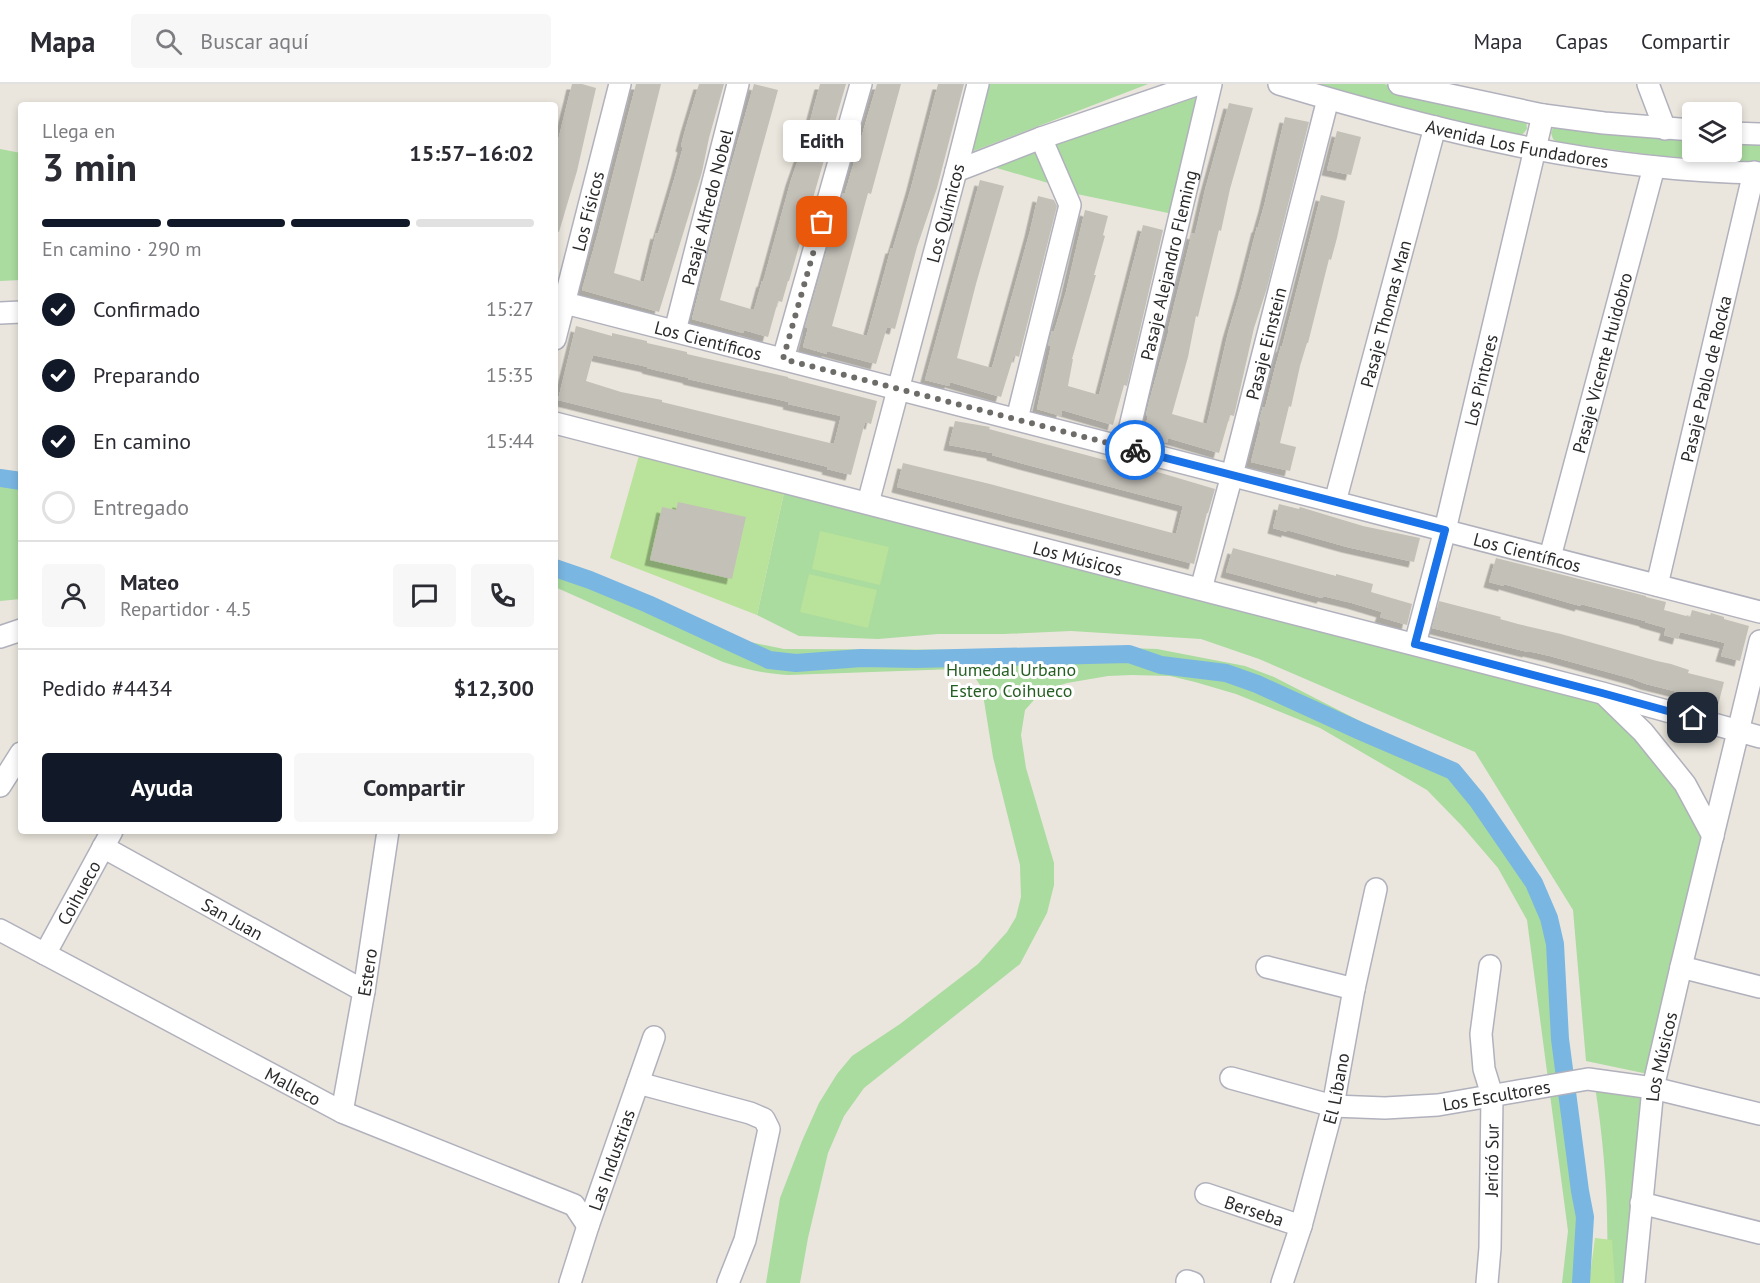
<!DOCTYPE html>
<html lang="es">
<meta charset="utf-8">
<style>
:root{--surface:#fff;--page:#f7f7f7;--text:#2b2b33;--muted:#7c7c81;--line:#e1e1e2;--accent:#111827}
body{margin:0;font-family:"PT Sans",sans-serif;background:var(--page);color:var(--text);height:100vh;display:flex;flex-direction:column;font-size:22px;white-space:nowrap}
*{box-sizing:border-box;margin:0}
p{font-size:20px;color:var(--muted)}
.icon{flex:none;width:33px;height:33px;fill:none;stroke:currentColor;stroke-width:2;stroke-linecap:round;stroke-linejoin:round}
.map{position:relative;flex:1;overflow:hidden}
.drawer{position:absolute;left:18px;top:18px;width:540px;height:732px;display:flex;flex-direction:column;background:var(--surface);border-radius:6px;box-shadow:0 3px 9px #0003}
.drawer>*{flex:none}
.fabs{position:absolute;left:1682px;top:18px;display:grid;gap:12px}
.fabs a{display:grid;place-items:center;width:60px;height:60px;border-radius:6px;background:var(--surface);box-shadow:0 3px 9px #0003;font-size:30px}
.pin{position:absolute;display:grid;place-items:center;width:51px;height:51px;color:#fff;margin:-26px;border-radius:12px;box-shadow:0 3px 9px #0006}
.courier{position:absolute;display:grid;place-items:center;width:60px;height:60px;margin:-30px;border:4px solid #1a73e8;border-radius:50%;background:#fff;color:#222;box-shadow:0 2px 8px #0007}
.bubble{position:absolute;height:42px;border-radius:6px;background:var(--surface);box-shadow:0 3px 9px #0003;font-size:20px;font-weight:600;line-height:42px;text-align:center}
.overview em{font-style:normal;font-weight:600}
.overview div{display:flex;flex-direction:column-reverse}
.overview{display:flex;align-items:center;justify-content:space-between;height:102px;padding:0 24px}
h1{font-size:39px;font-weight:600;line-height:45px}
.bar{display:grid;grid-template-columns:repeat(4,1fr);gap:9px 6px;align-content:center;height:72px;padding:0 24px}
.bar i{height:8px;border-radius:4px;background:var(--line)}
.bar .current{background:var(--accent)}
.bar p{grid-column:span 4}
.line{display:flex;align-items:center;gap:15px;padding:0 24px;border-top:2px solid var(--line)}
.line div{flex:1}
.round{display:grid;place-items:center;flex:none;width:63px;height:63px;border-radius:6px;background:var(--page)}
ol{padding:0 24px;list-style:none}
li{display:flex;align-items:center;gap:18px;height:66px}
li p{margin-inline-start:auto}
li .icon{padding:6px;border-radius:50%;background:var(--accent);color:#fff;stroke-width:4}
li:last-child{color:var(--muted)}
li i{width:33px;height:33px;border:3px solid var(--line);border-radius:50%}
.button{display:flex;gap:12px;margin-top:auto;padding:12px 24px}
.button a{flex:1;height:69px;border-radius:6px;background:var(--accent);color:#fff;font-size:24px;font-weight:600;line-height:69px;text-align:center}
.button a+a{background:var(--page);color:var(--text)}
header{display:flex;align-items:center;gap:36px;box-sizing:border-box;height:84px;padding:0 30px;background:var(--surface);border-bottom:2px solid var(--line)}
header strong{font-size:28px}
nav{display:flex;gap:33px;margin-inline-start:auto;font-size:21px}
.search{width:420px;height:54px;background:var(--page);display:flex;align-items:center;gap:15px;box-sizing:border-box;padding:0 21px;border-radius:6px;color:var(--muted);font-size:22px}
.map>svg:first-child{display:block}
</style>
<header>
<strong>Mapa</strong>
<div class="search"><svg class="icon" aria-label="search" viewBox="0 0 24 24"><circle cx="10" cy="10" r="6"/><path d="M15 15l6 6"/></svg>Buscar aquí</div>
<nav><a>Mapa</a><a>Capas</a><a>Compartir</a></nav>
</header>
<div class="map">
<svg width="1760" height="1199" viewBox="0 0 1760 1199">
<defs>
<filter id="shadow"><feDropShadow dx="-5.5" dy="5.5" stdDeviation="0" flood-color="#0004"/></filter>
</defs>
<rect width="100%" height="100%" fill="#eae6dd"/>
<g fill="#aadb9f">
<polygon points="988,0 1148,0 971,68"/>
<polygon points="1309,0 1384,0 1526,35 1527,45 1521,52 1438,35"/>
<polygon points="1200,12 1173,130 1072,109 1055,61"/>
<polygon points="1554,41 1692,54 1692,68 1731,68 1731,57 1760,59 1760,78 1660,72 1557,58 1553,55 1551,49"/>
<polygon points="0,65 21,69 21,196 0,197"/>
<polygon points="1040,67 1055,101 990,82"/>
<polygon points="0,392 21,398 21,515 0,517"/>
<polygon points="786,400 1559,607 1597,619 1652,669 1686,718 1701,751 1648,990 1586,977 1573,826 1475,668 1259,575 1201,555 1071,547 1004,550 938,550 878,555 799,552 757,531"/>
<path d="M555,477L750,558L784,565L1031,566L1096,563L1157,565L1245,582L1274,593L1387,651L1433,676L1466,705L1546,826L1567,1020L1585,1144L1581,1199H1562L1568,1147L1527,836L1498,784L1462,742L1427,706L1320,644L1236,610L1195,598L1170,592L1132,591L1108,592L1067,599L1042,607L1025,626L1021,651L1026,684L1054,779V801L1047,829L1020,880L864,1004L844,1032L828,1069L808,1154L800,1199H766L780,1114L802,1057L819,1019L837,990L852,972L900,940L978,880L1007,848L1016,833L1021,813L1020,781L993,673L982,604L972,589L956,585L788,591C765,590 745,585 723,578L555,503Z"/>
<path d="M1595,1002L1645,1014L1629,1199H1606C1610,1133 1605,1067 1595,1002Z"/>
</g>
<g fill="#b9e29b">
<polygon points="640,368 786,400 757,531 610,474"/>
<polygon points="820,447 889,463 880,501 812,485"/>
<polygon points="809,490 877,506 868,544 800,528"/>
<polygon points="1595,1154 1612,1156 1615,1199 1589,1199"/>
</g>
<g fill="none" stroke-linecap="round" stroke-linejoin="round">
<g stroke="#7ab6e2" stroke-width="18">
<polyline points="0,394 21,397"/>
<polyline points="555,484 590,496 648,520 769,576 796,579 861,574 916,575 1129,570 1161,581 1226,589 1257,600 1358,646 1453,687 1477,716 1534,799 1549,834 1555,860 1560,955 1580,1107 1585,1133 1581,1199"/>
</g>
</g>
<g fill="#c3c0b8" fill-rule="evenodd" filter="url(#shadow)">
<polygon points="572,0 582,0 596,4 577,87 559,148 555,147 555,69"/>
<polygon points="636,0 661,0 614,189 644,198 656,149 658,150 676,89 683,63 681,62 686,43 699,0 724,0 709,54 702,88 659,228 582,206 598,149"/>
<polygon points="754,0 778,6 720,216 754,226 762,197 763,198 791,96 805,56 820,0 846,0 789,197 788,197 782,218 778,217 768,253 744,246 743,249 692,235 724,106"/>
<polygon points="877,0 901,0 871,110 868,109 832,242 867,252 891,164 893,164 911,104 938,0 964,0 937,104 917,163 895,245 887,243 876,280 827,267 827,270 803,263 808,244 805,243 843,109 845,109"/>
<polygon points="1229,19 1253,24 1230,105 1221,147 1219,146 1198,233 1196,232 1188,273 1172,330 1207,340 1228,249 1241,205 1257,143 1258,143 1264,122 1285,33 1309,38 1267,204 1254,244 1234,332 1230,331 1219,369 1168,354 1167,359 1143,352 1148,332 1146,331 1149,318 1169,246 1168,246 1192,149 1195,150 1205,106"/>
<polygon points="1337,47 1361,53 1351,91 1327,86"/>
<polygon points="980,96 1004,102 976,200 957,274 992,284 1030,147 1038,112 1054,116 1057,122 1019,273 1014,271 1001,313 950,298 949,302 925,296"/>
<polygon points="1321,111 1345,117 1337,154 1331,176 1329,175 1308,259 1307,259 1300,282 1291,323 1289,322 1280,359 1296,363 1290,387 1251,378 1261,338 1259,337 1263,323 1265,324 1275,284 1281,262 1282,263"/>
<polygon points="1085,126 1108,132 1103,151 1105,152 1094,191 1096,191 1072,275 1073,275 1068,302 1099,311 1143,141 1163,146 1127,302 1124,301 1113,341 1062,326 1061,332 1037,325 1051,262 1048,261 1052,247 1054,248 1066,208"/>
<path d="M576,242L612,252V249L647,257V259L687,268V270L788,293V294L877,317L871,340L865,338L851,391L827,385L828,383L558,316ZM593,271L648,283L647,284L689,294L688,295L789,318L788,320L841,332L834,360L662,318V316L621,308L586,297Z"/>
<polygon points="955,337 990,343 989,345 1116,379 1161,389 1215,405 1208,429 1207,429 1194,480 897,403 903,379 990,400 1176,450 1183,422 1024,380 992,371 992,369 949,361"/>
<polygon points="678,418 746,433 732,495 650,476 662,423 676,426"/>
<polygon points="1279,420 1299,425 1300,423 1363,442 1420,454 1414,478 1347,463 1287,446 1287,448 1273,444"/>
<polygon points="1233,464 1336,492 1336,490 1373,500 1371,508 1412,520 1407,541 1380,533 1382,528 1352,519 1323,512 1322,514 1226,488"/>
<polygon points="1496,474 1646,512 1646,513 1666,518 1664,526 1690,533 1692,526 1710,531 1711,529 1724,533 1724,535 1749,542 1740,577 1721,572 1725,559 1680,548 1678,555 1664,551 1666,544 1645,538 1645,537 1581,520 1580,522 1504,500 1504,502 1489,498"/>
<polygon points="1439,517 1501,533 1500,535 1518,540 1561,550 1657,577 1671,580 1689,586 1688,589 1724,598 1717,625 1696,620 1698,613 1646,600 1633,595 1550,572 1528,567 1528,568 1432,544"/>
</g>
<g fill="none" stroke-linecap="round" stroke-linejoin="round">
<defs>
<g id="minor">
<path id="s1" d="M1279,0C1435,47 1596,87 1760,89"/>
<polyline points="1399,0 1543,31 1604,39 1692,46"/>
<polyline points="1648,0 1665,45"/>
<polyline points="1731,49 1760,50"/>
<polyline points="956,87 1041,54 1199,0"/>
<path id="s2" d="M565,219L1760,528"/>
<polyline points="0,229 21,228"/>
<path id="s3" d="M675,247L738,0"/>
<path id="s4" d="M555,255L620,0"/>
<polyline points="783,275 861,0"/>
<polyline points="1017,335 1070,121 1041,54"/>
<path id="s5" d="M555,339L1602,609L1760,653"/>
<path id="s6" d="M1125,364L1211,0"/>
<path id="s7" d="M1335,418L1435,43"/>
<path id="s8" d="M868,419L956,87L978,0"/>
<path id="s9" d="M1550,473L1654,83"/>
<path id="s10" d="M1657,501L1754,88"/>
<path id="s11" d="M1201,505L1232,391L1328,15"/>
<polyline points="0,553 21,546"/>
<path id="s12" d="M1415,560L1445,446L1543,31"/>
<polyline points="1605,611 1643,648 1685,700 1713,752"/>
<polyline points="0,702 21,669"/>
<path id="s13" d="M103,763L364,907"/>
<path id="s14" d="M0,846L342,1028L574,1121L588,1142"/>
<path id="s15" d="M45,870L112,747"/>
<polyline points="1267,883 1354,905"/>
<polyline points="1681,883 1760,903"/>
<path id="s16" d="M1231,994L1333,1022L1385,1024L1438,1021L1588,995L1653,1004L1760,1030"/>
<polyline points="638,999 750,1029 764,1035 769,1045 745,1156 728,1199"/>
<path id="s17" d="M342,1028L364,907L388,747"/>
<path id="s18" d="M1206,1110L1301,1142"/>
<polyline points="1641,1119 1760,1149"/>
<polyline points="1187,1197 1193,1199"/>
<path id="s19" d="M570,1199L588,1142L654,953"/>
<path id="s20" d="M1282,1199L1301,1142L1333,1022L1354,905L1376,805"/>
<path id="s21" d="M1487,1199L1490,1164L1492,1011L1484,985L1481,950L1490,882"/>
<path id="s22" d="M1634,1199L1653,1004L1681,883L1760,557"/>
</g>
</defs>
<use href="#minor" stroke="#b0b1bc" stroke-width="24"/>
<use href="#minor" stroke="#fff" stroke-width="21"/>
</g>
<g fill="none" stroke-linecap="round" stroke-linejoin="round">
<polyline stroke="#6d6c69" stroke-width="6" stroke-dasharray="0 10.8" points="822,138 783,275 1135,366"/>
<polyline stroke="#1a73e8" stroke-width="8" points="1135,366 1445,446 1415,560 1602,609 1693,634"/>
</g>
<g text-anchor="middle" dominant-baseline="central" stroke-width="6" stroke-linejoin="round" paint-order="stroke">
<g font-size="18" fill="#2a2a2a" stroke="#fff">
<text stroke="none"><textPath href="#s1" startOffset="246">Avenida Los Fundadores</textPath></text>
<text stroke="none"><textPath href="#s3" startOffset="128">Pasaje Alfredo Nobel</textPath></text>
<text stroke="none"><textPath href="#s4" startOffset="132">Los Físicos</textPath></text>
<text stroke="none"><textPath href="#s8" startOffset="300">Los Químicos</textPath></text>
<text stroke="none"><textPath href="#s6" startOffset="188">Pasaje Alejandro Fleming</textPath></text>
<text stroke="none"><textPath href="#s7" startOffset="195">Pasaje Thomas Man</textPath></text>
<text stroke="none"><textPath href="#s2" startOffset="148">Los Científicos</textPath></text>
<text stroke="none"><textPath href="#s11" startOffset="254">Pasaje Einstein</textPath></text>
<text stroke="none"><textPath href="#s9" startOffset="201">Pasaje Vicente Huidobro</textPath></text>
<text stroke="none"><textPath href="#s10" startOffset="212">Pasaje Pablo de Rocka</textPath></text>
<text stroke="none"><textPath href="#s12" startOffset="272">Los Pintores</textPath></text>
<text stroke="none"><textPath href="#s2" startOffset="994">Los Científicos</textPath></text>
<text stroke="none"><textPath href="#s5" startOffset="540">Los Músicos</textPath></text>
<text stroke="none"><textPath href="#s15" startOffset="70">Coihueco</textPath></text>
<text stroke="none"><textPath href="#s13" startOffset="148">San Juan</textPath></text>
<text stroke="none"><textPath href="#s17" startOffset="142">Estero</textPath></text>
<text stroke="none"><textPath href="#s22" startOffset="228">Los Músicos</textPath></text>
<text stroke="none"><textPath href="#s14" startOffset="332">Malleco</textPath></text>
<text stroke="none"><textPath href="#s20" startOffset="202">El Líbano</textPath></text>
<text stroke="none"><textPath href="#s16" startOffset="270">Los Escultores</textPath></text>
<text stroke="none"><textPath href="#s19" startOffset="130">Las Industrias</textPath></text>
<text stroke="none"><textPath href="#s21" startOffset="123">Jericó Sur</textPath></text>
<text stroke="none"><textPath href="#s18" startOffset="51">Berseba</textPath></text>
</g>
<g font-size="18" fill="#245f21" stroke="#fff">
<text x="1011" y="585">Humedal Urbano<tspan x="1011" dy="21">Estero Coihueco</tspan></text>
</g>
</g>
</svg>
<div class="fabs">
<a><svg class="icon" aria-label="layers" viewBox="0 0 24 24"><path d="M12 4l9 5-9 5-9-5zM3 14l9 5 9-5"/></svg></a>
</div>
<div class="pin" style="left:822px;top:138px;background:#ea580c"><svg class="icon" aria-label="bag" viewBox="0 0 24 24"><path d="M5 8h14l-1 12H6zM9 8a3 3 0 0 1 6 0"/></svg></div>
<div class="pin" style="left:1693px;top:634px;background:#1f2937"><svg class="icon" aria-label="home" viewBox="0 0 24 24"><path d="M3 11l9-7 9 7M6 9v11h12V9"/></svg></div>
<div class="courier" style="left:1135px;top:366px"><svg class="icon" aria-label="bike" viewBox="0 0 24 24"><circle cx="6" cy="16" r="4"/><circle cx="18" cy="16" r="4"/><path d="M6 16l4-8h5l3 8M10 8l3 8H6M13 5h3"/></svg></div>
<div class="bubble" style="left:783px;top:36px;width:78px">Edith</div>
<section class="drawer">
<div class="overview"><div><h1>3 min</h1><p>Llega en</p></div><em>15:57–16:02</em></div>
<div class="bar"><i class="current"></i><i class="current"></i><i class="current"></i><i></i><p>En camino · 290 m</p></div>
<ol>
<li><svg class="icon" aria-label="check" viewBox="0 0 24 24"><path d="M5 12l5 5 9-10"/></svg>Confirmado<p>15:27</p></li>
<li><svg class="icon" aria-label="check" viewBox="0 0 24 24"><path d="M5 12l5 5 9-10"/></svg>Preparando<p>15:35</p></li>
<li><svg class="icon" aria-label="check" viewBox="0 0 24 24"><path d="M5 12l5 5 9-10"/></svg>En camino<p>15:44</p></li>
<li><i></i>Entregado</li>
</ol>
<div class="line" style="height:108px"><a class="round"><svg class="icon" aria-label="person" viewBox="0 0 24 24"><circle cx="12" cy="8" r="4"/><path d="M4 21q1-7 8-7t8 7"/></svg></a><div><b>Mateo</b><p>Repartidor · 4.5</p></div><a class="round"><svg class="icon" aria-label="chat" viewBox="0 0 24 24"><path d="M4 5h16v11H9l-5 4z"/></svg></a><a class="round"><svg class="icon" aria-label="phone" viewBox="0 0 24 24"><path d="M5 4h4l2 5-3 2q2 4 5 5l2-3 5 2v4C11 20 4 13 5 4z"/></svg></a></div>
<div class="line" style="height:78px"><div>Pedido #4434</div><b>$12,300</b></div>
<div class="button"><a>Ayuda</a><a>Compartir</a></div>
</section>
</div>
